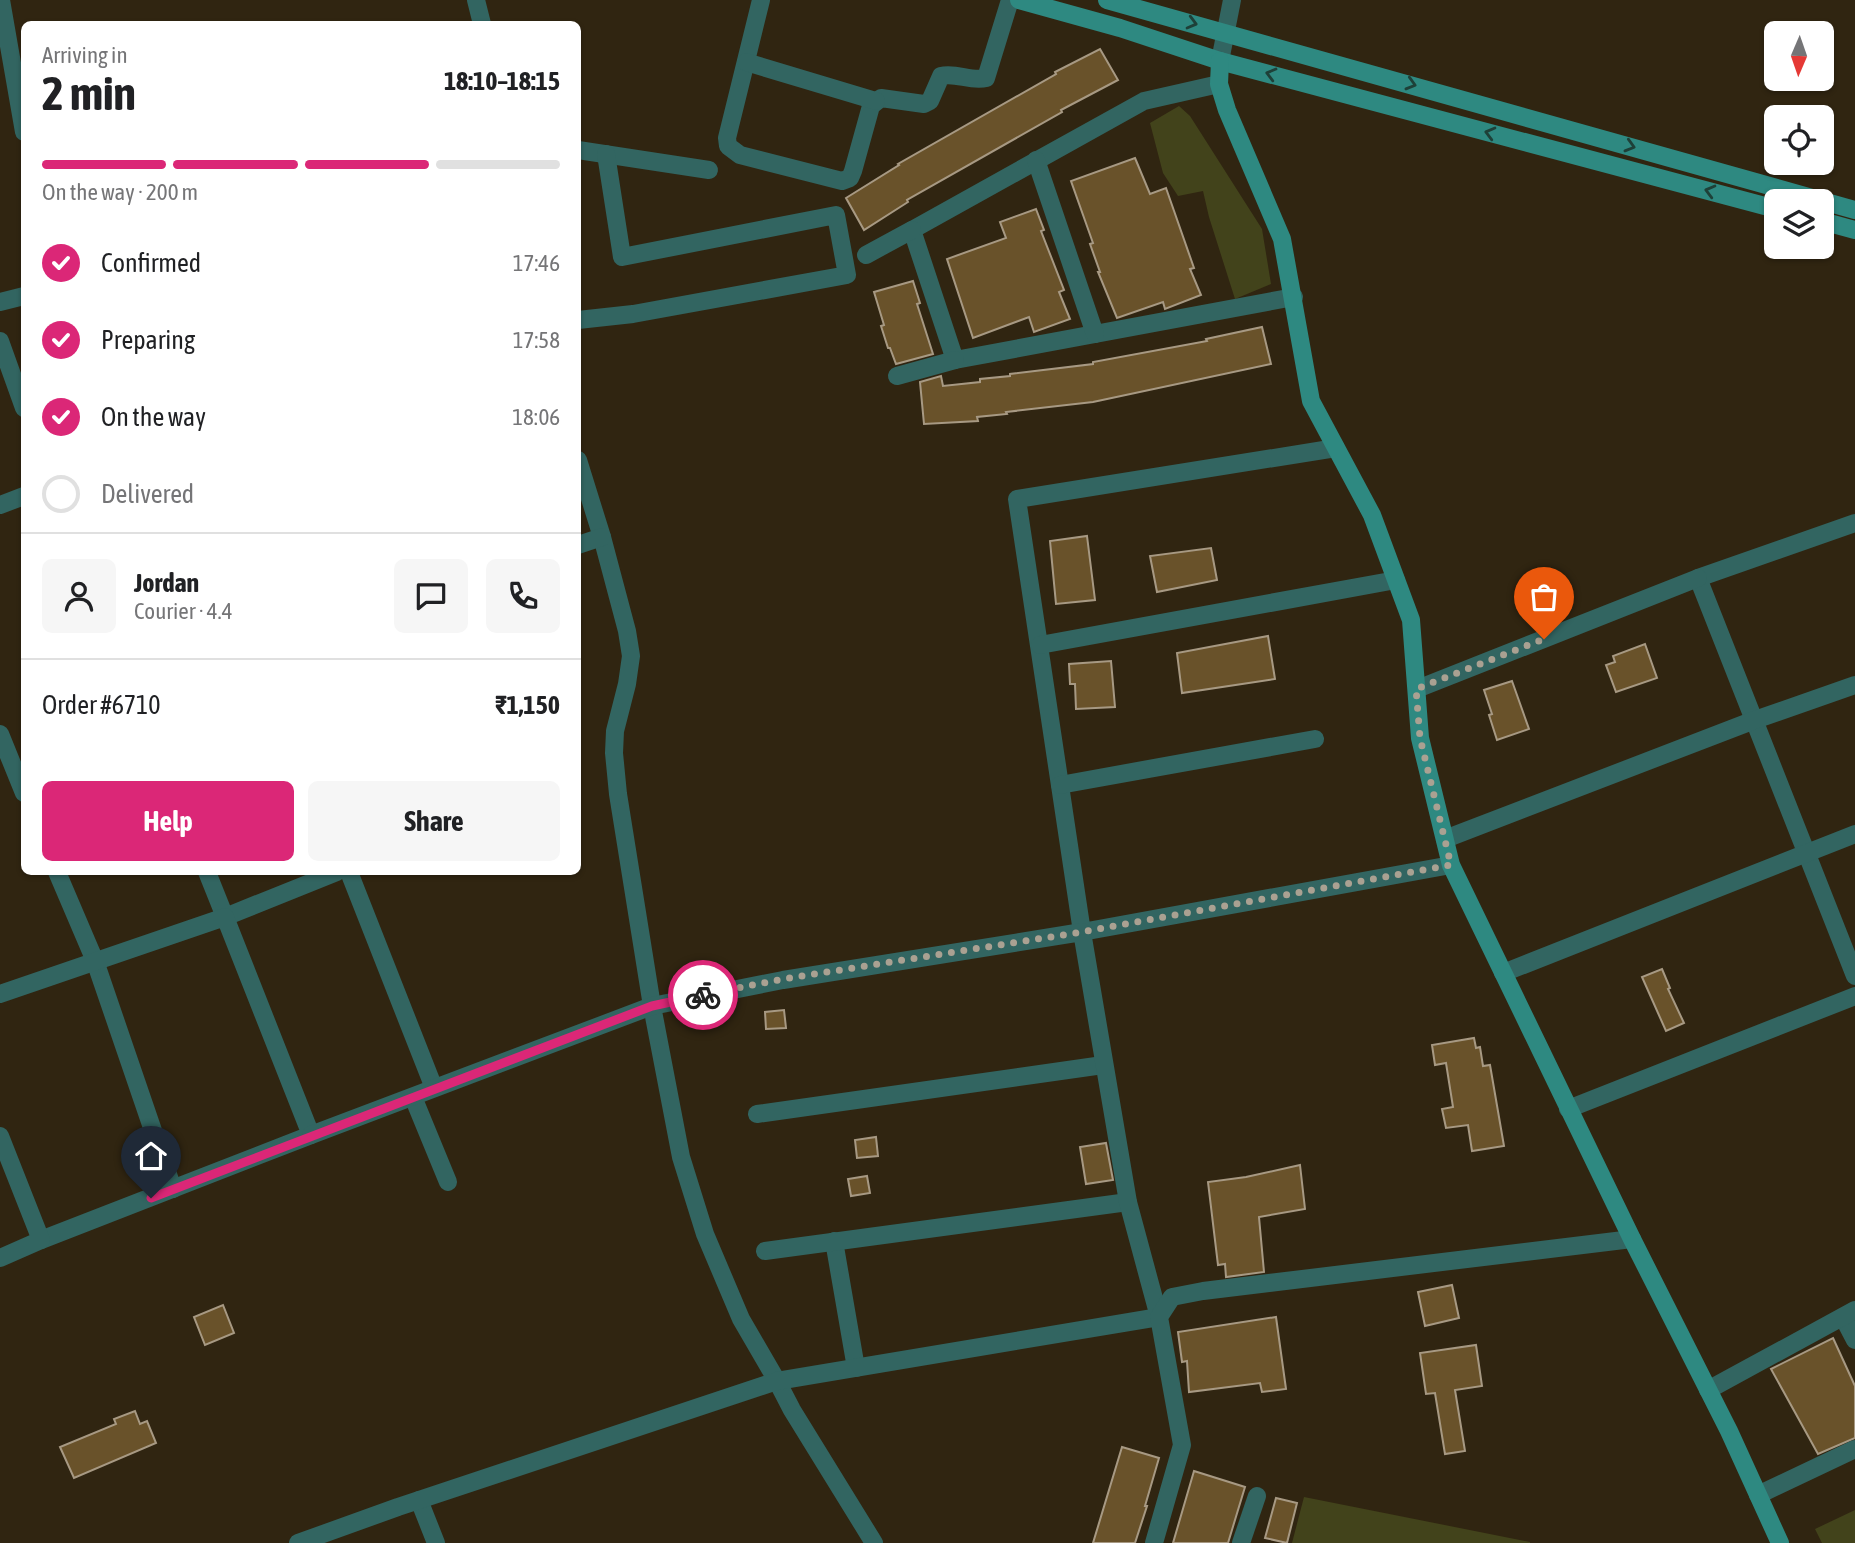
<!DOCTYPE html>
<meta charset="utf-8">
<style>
:root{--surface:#fff;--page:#f6f6f6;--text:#202124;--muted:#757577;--line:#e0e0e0;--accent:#db2777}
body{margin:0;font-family:"Asap Condensed",sans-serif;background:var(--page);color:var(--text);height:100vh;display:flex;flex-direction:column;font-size:26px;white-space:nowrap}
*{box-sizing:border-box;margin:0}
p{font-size:23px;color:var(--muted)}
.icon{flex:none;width:38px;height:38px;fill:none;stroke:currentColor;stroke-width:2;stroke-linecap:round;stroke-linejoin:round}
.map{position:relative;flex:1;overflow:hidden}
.side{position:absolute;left:21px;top:21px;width:560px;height:854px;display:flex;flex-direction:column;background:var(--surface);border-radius:10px;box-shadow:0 2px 5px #0004}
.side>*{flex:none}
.needle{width:46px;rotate:182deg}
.fabs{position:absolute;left:1764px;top:21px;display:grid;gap:14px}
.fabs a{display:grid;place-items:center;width:70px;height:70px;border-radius:10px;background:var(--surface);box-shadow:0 2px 5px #0004;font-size:35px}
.pin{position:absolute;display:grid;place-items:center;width:60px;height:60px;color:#fff;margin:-72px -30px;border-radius:50% 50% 50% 0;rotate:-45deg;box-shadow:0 0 7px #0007}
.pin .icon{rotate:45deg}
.courier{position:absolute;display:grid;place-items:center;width:70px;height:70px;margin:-35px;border:5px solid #db2777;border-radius:50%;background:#fff;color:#222;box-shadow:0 2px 9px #0007}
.head em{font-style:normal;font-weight:700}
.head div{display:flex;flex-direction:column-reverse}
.head{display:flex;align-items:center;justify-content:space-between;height:119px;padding:0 21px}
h1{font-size:46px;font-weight:700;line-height:52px}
.bar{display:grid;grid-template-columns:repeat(4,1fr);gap:10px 7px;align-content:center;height:84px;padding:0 21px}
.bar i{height:9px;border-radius:5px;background:var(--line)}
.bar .selected{background:var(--accent)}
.bar p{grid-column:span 4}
.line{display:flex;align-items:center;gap:18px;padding:0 21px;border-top:2px solid var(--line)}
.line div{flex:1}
.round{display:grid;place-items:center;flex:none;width:74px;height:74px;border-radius:10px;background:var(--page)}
ol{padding:0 21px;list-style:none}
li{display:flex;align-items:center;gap:21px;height:77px}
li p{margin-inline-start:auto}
li .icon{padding:7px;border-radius:50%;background:var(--accent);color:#fff;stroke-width:4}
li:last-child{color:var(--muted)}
li i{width:38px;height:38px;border:4px solid var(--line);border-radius:50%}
.cta{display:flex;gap:14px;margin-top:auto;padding:14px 21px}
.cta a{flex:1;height:80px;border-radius:10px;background:var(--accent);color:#fff;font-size:28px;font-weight:700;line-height:80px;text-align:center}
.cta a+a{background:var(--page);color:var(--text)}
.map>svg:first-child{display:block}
</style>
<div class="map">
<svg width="1855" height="1543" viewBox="0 0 1855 1543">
<rect width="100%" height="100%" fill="#302511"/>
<g fill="#42431b">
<polygon points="1179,106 1190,116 1262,229 1271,284 1235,299 1209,217 1203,191 1178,196 1163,173 1150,123"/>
<polygon points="1304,1497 1530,1542 1530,1543 1292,1543"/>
<polygon points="1855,1510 1855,1543 1822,1543 1815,1529"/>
</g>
<g fill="#69522a" stroke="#a79983" stroke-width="2">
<polygon points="1100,49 1118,80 1061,110 1062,112 907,200 908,202 864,230 846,198 899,165 898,164 1056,74 1055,72"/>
<polygon points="1135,158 1150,194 1166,188 1194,268 1190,269 1201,295 1165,309 1163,302 1117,318 1098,272 1100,272 1090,244 1093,243 1071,181"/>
<polygon points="1036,209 1044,230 1041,231 1064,290 1059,292 1070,319 1034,332 1029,317 973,338 947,259 1006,238 1000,222"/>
<polygon points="913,281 920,303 917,304 933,354 896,364 890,348 888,348 881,326 884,325 874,292"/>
<polygon points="1262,327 1271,364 1093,402 1006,412 1007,414 977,417 978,421 924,424 920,382 941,376 943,386 980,382 980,379 1010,376 1010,374 1093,364 1093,362 1207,341 1206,339"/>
<polygon points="1087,536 1095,600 1056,604 1050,541"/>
<polygon points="1211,548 1217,580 1157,592 1150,556"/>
<polygon points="1268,636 1275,679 1182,693 1177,653"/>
<polygon points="1645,644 1657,678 1616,692 1606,665 1615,662 1613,656"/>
<polygon points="1111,661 1115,707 1076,709 1075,684 1070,684 1069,664"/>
<polygon points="1512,681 1529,729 1497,740 1489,715 1492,714 1484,690"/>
<polygon points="1662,969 1670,988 1668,989 1684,1023 1666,1031 1642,977"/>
<polygon points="784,1010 786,1028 766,1029 765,1012"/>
<polygon points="1474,1038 1476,1048 1480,1047 1483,1066 1490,1065 1504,1146 1472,1151 1468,1125 1446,1128 1442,1109 1453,1107 1446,1063 1435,1065 1432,1045"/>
<polygon points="876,1137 878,1156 857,1158 855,1140"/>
<polygon points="1106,1143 1113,1180 1086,1184 1080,1147"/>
<polygon points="1300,1165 1305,1209 1259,1217 1264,1272 1226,1277 1225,1264 1218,1265 1208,1182 1246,1177"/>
<polygon points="867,1176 870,1193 851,1196 848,1179"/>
<polygon points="1452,1285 1459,1318 1425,1326 1418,1292"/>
<polygon points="223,1305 234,1333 205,1345 194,1317"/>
<polygon points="1276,1317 1286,1389 1262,1392 1260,1383 1189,1392 1187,1361 1182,1362 1178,1332"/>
<polygon points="1833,1338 1855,1386 1855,1438 1818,1454 1771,1369"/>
<polygon points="1476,1345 1482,1386 1455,1390 1465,1451 1445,1454 1435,1393 1426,1394 1420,1353"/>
<polygon points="135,1411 140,1424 147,1421 156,1443 74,1478 60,1447 116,1424 114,1419"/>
<polygon points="1122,1447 1159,1458 1145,1506 1147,1506 1135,1543 1093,1543"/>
<polygon points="1194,1471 1245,1487 1228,1543 1173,1543"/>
<polygon points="1276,1498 1297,1503 1287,1543 1265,1538"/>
</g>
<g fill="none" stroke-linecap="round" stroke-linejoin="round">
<g stroke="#326561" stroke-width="18">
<polyline points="1,0 24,132"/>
<polyline points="476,0 482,24"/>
<path d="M761,0L727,138L728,146L740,155L842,181L850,178L853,171L871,106L881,98L924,104L930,101L941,76C956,72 971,82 986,78L1010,0"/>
<polyline points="1220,61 1232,0"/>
<polyline points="746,62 876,101"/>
<polyline points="1219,84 1144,101 912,230 955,360 1294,297"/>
<polyline points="578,150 709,170"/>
<polyline points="1036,160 1095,334"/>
<polyline points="866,255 912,230"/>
<polyline points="0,302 24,296"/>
<polyline points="578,320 633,314 847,275 836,215 622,257 606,154"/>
<polyline points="0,341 24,408"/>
<polyline points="897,376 955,360"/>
<polyline points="1336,448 1017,499 1082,932 1451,865"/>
<polyline points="578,460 602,537 627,631 631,656 627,684 615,731 614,753 618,794 652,1006 681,1157 705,1234 741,1319 777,1381 792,1410 874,1543"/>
<polyline points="0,505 24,496"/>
<polyline points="1855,523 1698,578 1855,976"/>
<polyline points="578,545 602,537"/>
<polyline points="1040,645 1396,580"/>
<polyline points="1417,689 1698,578"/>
<polyline points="0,734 24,793"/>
<polyline points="1060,785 1315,739"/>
<polyline points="1445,839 1752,721 1855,685"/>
<polyline points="57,872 95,961 173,1189"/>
<polyline points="207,872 225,917 337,872"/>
<polyline points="349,872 434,1088"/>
<polyline points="1503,973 1855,834"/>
<polyline points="0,994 225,917 311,1135 41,1240"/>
<polyline points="413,1097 448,1182"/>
<polyline points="1568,1109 1855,996"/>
<polyline points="757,1114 1103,1065"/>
<polyline points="0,1136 41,1240 0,1258"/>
<polyline points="834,1241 856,1368"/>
<polyline points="765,1251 1128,1202"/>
<polyline points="1843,1317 1855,1340"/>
<polyline points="1708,1390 1855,1310"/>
<polyline points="1758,1495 1855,1449"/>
<polyline points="419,1500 436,1543"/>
<polyline points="298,1543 398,1507 777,1381 1159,1317 1128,1202 1082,932 783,980 652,1006 311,1135"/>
<polyline points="1154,1543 1182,1445 1159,1317 1172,1297 1203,1291 1632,1239"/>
<polyline points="1241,1543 1257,1496"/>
</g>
<g stroke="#2e8981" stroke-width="18">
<polyline points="1019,0 1120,28 1220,61 1776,209"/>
<polyline points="1107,0 1855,210"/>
<polyline points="1220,61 1219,84 1227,110 1282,239 1311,401 1372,515 1411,620 1420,738 1451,865 1632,1239 1729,1431 1780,1543"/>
<polyline points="1822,221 1855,230"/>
</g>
</g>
<defs><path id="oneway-chevron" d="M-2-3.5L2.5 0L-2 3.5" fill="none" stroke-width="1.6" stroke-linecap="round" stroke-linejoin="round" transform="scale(1.75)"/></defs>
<g stroke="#1e4038">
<use href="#oneway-chevron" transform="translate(1192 23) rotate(15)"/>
<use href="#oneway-chevron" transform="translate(1271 74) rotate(-165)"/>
<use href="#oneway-chevron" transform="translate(1411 84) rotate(16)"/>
<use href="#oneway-chevron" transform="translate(1490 133) rotate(-165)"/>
<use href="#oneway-chevron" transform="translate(1630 146) rotate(16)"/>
<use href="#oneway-chevron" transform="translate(1710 191) rotate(-165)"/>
</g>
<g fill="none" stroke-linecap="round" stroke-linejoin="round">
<polyline stroke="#aaa192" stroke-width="7" stroke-dasharray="0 12.6" points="703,995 783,979 1082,932 1451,865 1420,738 1416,689 1544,639"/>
<polyline stroke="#db2777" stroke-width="9" points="151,1198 652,1006 703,995"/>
</g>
</svg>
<div class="fabs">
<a><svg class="needle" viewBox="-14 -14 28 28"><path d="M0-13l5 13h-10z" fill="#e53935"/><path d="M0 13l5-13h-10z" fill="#757577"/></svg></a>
<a><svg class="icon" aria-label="locate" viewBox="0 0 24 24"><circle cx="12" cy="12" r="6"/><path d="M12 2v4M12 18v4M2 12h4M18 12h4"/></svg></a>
<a><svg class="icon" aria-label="layers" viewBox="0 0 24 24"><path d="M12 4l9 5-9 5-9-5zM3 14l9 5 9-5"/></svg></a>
</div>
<div class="pin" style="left:1544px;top:639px;background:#ea580c"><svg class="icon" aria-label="bag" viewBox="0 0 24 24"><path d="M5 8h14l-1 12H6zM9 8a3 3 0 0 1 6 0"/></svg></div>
<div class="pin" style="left:151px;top:1198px;background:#1f2937"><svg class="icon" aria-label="home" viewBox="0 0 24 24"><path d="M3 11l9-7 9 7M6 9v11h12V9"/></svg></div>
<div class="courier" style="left:703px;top:995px"><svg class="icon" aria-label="bike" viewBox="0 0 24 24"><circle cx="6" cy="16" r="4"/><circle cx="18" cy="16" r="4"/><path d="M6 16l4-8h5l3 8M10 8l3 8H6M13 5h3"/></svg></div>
<section class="side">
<div class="head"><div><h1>2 min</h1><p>Arriving in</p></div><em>18:10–18:15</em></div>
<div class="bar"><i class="selected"></i><i class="selected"></i><i class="selected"></i><i></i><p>On the way · 200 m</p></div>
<ol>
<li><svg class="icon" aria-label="check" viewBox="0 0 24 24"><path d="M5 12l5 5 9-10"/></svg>Confirmed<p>17:46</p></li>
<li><svg class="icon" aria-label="check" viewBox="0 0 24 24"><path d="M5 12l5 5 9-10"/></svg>Preparing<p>17:58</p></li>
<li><svg class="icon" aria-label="check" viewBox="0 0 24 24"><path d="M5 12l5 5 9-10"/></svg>On the way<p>18:06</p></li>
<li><i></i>Delivered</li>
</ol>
<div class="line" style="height:126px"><a class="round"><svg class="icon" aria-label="person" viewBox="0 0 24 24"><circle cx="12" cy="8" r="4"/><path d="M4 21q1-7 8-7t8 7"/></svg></a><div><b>Jordan</b><p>Courier · 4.4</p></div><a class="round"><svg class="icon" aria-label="chat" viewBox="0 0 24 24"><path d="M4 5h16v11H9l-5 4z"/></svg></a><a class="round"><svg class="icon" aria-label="phone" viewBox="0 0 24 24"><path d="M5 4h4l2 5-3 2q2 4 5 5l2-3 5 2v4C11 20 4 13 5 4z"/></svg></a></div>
<div class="line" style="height:91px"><div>Order #6710</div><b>₹1,150</b></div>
<div class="cta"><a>Help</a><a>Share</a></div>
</section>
</div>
